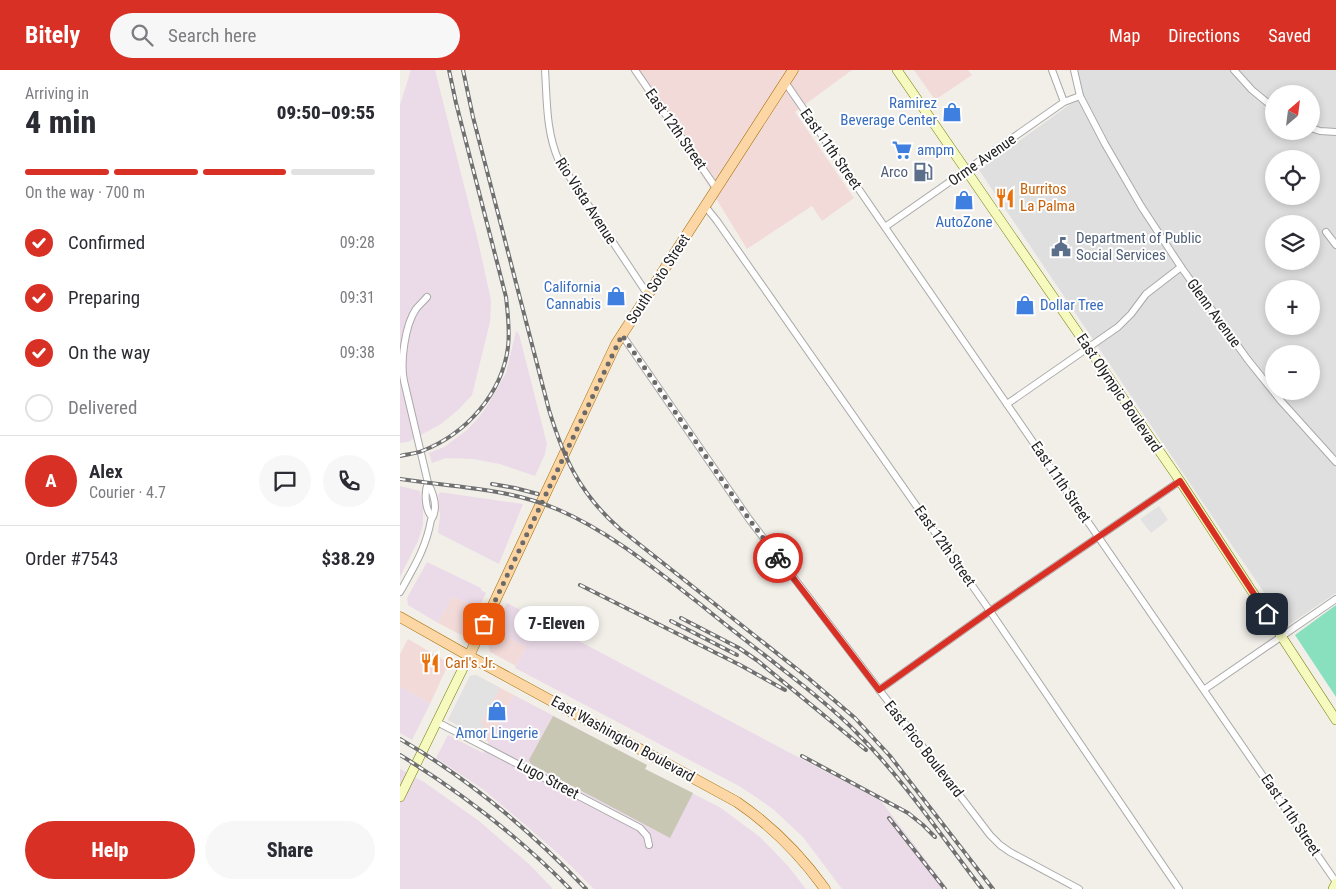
<!DOCTYPE html>
<meta charset="utf-8">
<style>
:root{--surface:#fff;--page:#f7f7f7;--text:#2b2b33;--muted:#7c7c81;--line:#e1e1e2;--accent:#d93025}
body{margin:0;font-family:"Roboto Condensed",sans-serif;background:var(--page);color:var(--text);height:100vh;display:flex;flex-direction:column;font-size:19px;white-space:nowrap}
*{box-sizing:border-box;margin:0}
p{font-size:16px;color:var(--muted)}
.icon{flex:none;width:28px;height:28px;fill:none;stroke:currentColor;stroke-width:2;stroke-linecap:round;stroke-linejoin:round}
.map{position:relative;flex:1;overflow:hidden}
.panel{display:flex;flex-direction:column;background:var(--surface);width:400px}
.panel>*{flex:none}
.needle{width:32px;rotate:28deg}
.buttons{position:absolute;left:865px;top:15px;display:grid;gap:10px}
.buttons a{display:grid;place-items:center;width:55px;height:55px;border-radius:50%;background:var(--surface);box-shadow:0 2px 8px #0003;font-size:25px}
.pin{position:absolute;display:grid;place-items:center;width:42px;height:42px;color:#fff;margin:-21px;border-radius:10px;box-shadow:0 2px 8px #0006}
.courier{position:absolute;display:grid;place-items:center;width:50px;height:50px;margin:-25px;border:4px solid #d93025;border-radius:50%;background:#fff;color:#222;box-shadow:0 1px 6px #0007}
.bubble{position:absolute;height:35px;border-radius:18px;background:var(--surface);box-shadow:0 2px 8px #0003;font-size:16px;font-weight:800;line-height:35px;text-align:center}
.overview em{font-style:normal;font-weight:800}
.overview div{display:flex;flex-direction:column-reverse}
.overview{display:flex;align-items:center;justify-content:space-between;height:85px;padding:0 25px}
h1{font-size:32px;font-weight:800;line-height:38px}
.bar{display:grid;grid-template-columns:repeat(4,1fr);gap:8px 5px;align-content:center;height:60px;padding:0 25px}
.bar i{height:6px;border-radius:4px;background:var(--line)}
.bar .on{background:var(--accent)}
.bar p{grid-column:span 4}
.line{display:flex;align-items:center;gap:12px;padding:0 25px;border-top:1px solid var(--line)}
.line div{flex:1}
.round{display:grid;place-items:center;flex:none;width:52px;height:52px;border-radius:26px;background:var(--page)}
ol{padding:0 25px;list-style:none}
li{display:flex;align-items:center;gap:15px;height:55px}
li p{margin-inline-start:auto}
li .icon{padding:5px;border-radius:50%;background:var(--accent);color:#fff;stroke-width:4}
li:last-child{color:var(--muted)}
li i{width:28px;height:28px;border:2px solid var(--line);border-radius:50%}
.action{display:flex;gap:10px;margin-top:auto;padding:10px 25px}
.action a{flex:1;height:58px;border-radius:30px;background:var(--accent);color:#fff;font-size:20px;font-weight:800;line-height:58px;text-align:center}
.action a+a{background:var(--page);color:var(--text)}
header{display:flex;align-items:center;gap:30px;box-sizing:border-box;height:70px;padding:0 25px;background:var(--accent);color:#fff}
header strong{font-size:24px}
nav{display:flex;gap:28px;margin-inline-start:auto;font-size:18px}
.search{width:350px;height:45px;background:var(--page);display:flex;align-items:center;gap:12px;box-sizing:border-box;padding:0 18px;border-radius:28px;color:var(--muted);font-size:19px}
main{display:flex;flex:1;min-height:0}
.map>svg:first-child{display:block}
</style>
<header>
<strong>Bitely</strong>
<div class="search"><svg class="icon" aria-label="search" viewBox="0 0 24 24"><circle cx="10" cy="10" r="6"/><path d="M15 15l6 6"/></svg>Search here</div>
<nav><a>Map</a><a>Directions</a><a>Saved</a></nav>
</header>
<main>
<section class="panel">
<div class="overview"><div><h1>4 min</h1><p>Arriving in</p></div><em>09:50–09:55</em></div>
<div class="bar"><i class="on"></i><i class="on"></i><i class="on"></i><i></i><p>On the way · 700 m</p></div>
<ol>
<li><svg class="icon" aria-label="check" viewBox="0 0 24 24"><path d="M5 12l5 5 9-10"/></svg>Confirmed<p>09:28</p></li>
<li><svg class="icon" aria-label="check" viewBox="0 0 24 24"><path d="M5 12l5 5 9-10"/></svg>Preparing<p>09:31</p></li>
<li><svg class="icon" aria-label="check" viewBox="0 0 24 24"><path d="M5 12l5 5 9-10"/></svg>On the way<p>09:38</p></li>
<li><i></i>Delivered</li>
</ol>
<div class="line" style="height:90px"><b class="round" style="background:var(--accent);color:#fff">A</b><div><b>Alex</b><p>Courier · 4.7</p></div><a class="round"><svg class="icon" aria-label="chat" viewBox="0 0 24 24"><path d="M4 5h16v11H9l-5 4z"/></svg></a><a class="round"><svg class="icon" aria-label="phone" viewBox="0 0 24 24"><path d="M5 4h4l2 5-3 2q2 4 5 5l2-3 5 2v4C11 20 4 13 5 4z"/></svg></a></div>
<div class="line" style="height:65px"><div>Order #7543</div><b>$38.29</b></div>
<div class="action"><a>Help</a><a>Share</a></div>
</section>
<div class="map">
<svg width="936" height="819" viewBox="0 0 936 819">
<rect width="100%" height="100%" fill="#f2efe9"/>
<path fill="#e0dfdf" fill-rule="evenodd" d="M671,0H936V523L887,556L822,461L579,100L669,35L679,30ZM874,24H911V61H874ZM874,89H911V126H874ZM874,154H911V191H874ZM874,219H911V256H874ZM874,284H911V321H874Z"/>
<g fill="#f2dad9">
<polygon points="237,0 452,0 395,42 454,128 422,151 412,136 347,179"/>
<polygon points="514,0 568,0 572,5 535,30"/>
<polygon points="52,527 79,537 67,563 61,565 38,553"/>
<polygon points="94,560 126,577 116,596 90,582 88,574"/>
<polygon points="8,569 47,592 47,597 30,634 0,616 0,584"/>
<polygon points="76,605 114,625 89,672 48,650 70,606"/>
</g>
<g fill="#ebdbe8">
<polygon points="11,0 35,0 78,171 91,230 90,252 72,325 58,340 41,354 8,372 0,373 0,35"/>
<polygon points="116,261 119,264 147,374 145,384 135,406 100,394 73,389 46,388 32,393 29,383 44,377 67,360 79,347 89,333 106,303"/>
<polygon points="0,416 20,421 23,439 23,455 18,471 0,507"/>
<polygon points="39,422 123,434 99,494 38,463 40,446 38,424 40,424"/>
<polygon points="27,492 81,518 81,520 86,523 79,537 52,527 38,553 8,535 7,528"/>
<polygon points="107,533 481,731 548,819 442,819 403,767 374,740 356,727 339,716 115,598 126,577 94,560"/>
<polygon points="0,616 30,634 12,670 0,663"/>
<polygon points="114,625 247,695 245,699 321,738 360,767 388,796 406,819 194,819 161,786 123,753 84,720 36,688 48,665 83,683"/>
<polygon points="0,699 24,712 79,751 129,794 153,819 0,819"/>
</g>
<polygon fill="#c7c7b4" points="153,646 247,695 245,699 293,723 270,768 131,694 129,690"/>
<polygon fill="#88e0be" points="936,535 936,627 895,565"/>
<g fill="#e2e2e2">
<polygon points="759,436 768,450 751,463 740,449"/>
<polygon points="76,605 100,618 81,653 84,655 78,666 48,650 70,606"/>
</g>
<g fill="none" stroke-linecap="round" stroke-linejoin="round">
<defs>
<g id="minor">
<path d="M145,0C147,30 146,63 159,91L248,225"/>
<polyline points="235,0 316,118"/>
<polyline points="652,0 664,32"/>
<polyline points="674,0 680,26 705,74 741,136 781,197 848,290 881,331 936,392"/>
<polyline points="834,0 852,20 874,38"/>
<polyline points="385,12 936,812"/>
<polyline points="911,58 920,61 936,62"/>
<polyline points="305,136 317,151 590,541 779,819"/>
<polyline points="485,157 664,32 680,26"/>
<polyline points="926,162 936,175"/>
<polyline points="222,265 349,449 590,765 600,775 610,782 679,819"/>
<polyline points="607,334 718,257 731,244 746,224 781,197"/>
<path d="M28,413C24,422 25,440 32,447"/>
<path d="M0,522C14,497 26,478 31,450C32,448 34,446 34,443C37,434 32,421 28,413L4,311C0,292 5,255 16,239C19,235 24,231 27,227"/>
<polyline points="805,619 936,529"/>
<polyline points="479,620 590,541 780,411"/>
<polyline points="37,652 240,758 247,766 249,775"/>
</g>
<g id="secondary">
<polyline points="497,0 780,411 936,650"/>
<polyline points="0,727 69,586"/>
<polyline points="933,819 936,813"/>
</g>
<g id="primary">
<path d="M0,547L69,586L337,732C372,756 400,784 425,819"/>
<polyline points="69,586 216,274 393,0"/>
</g>
</defs>
<use href="#minor" stroke="#a9a9a9" stroke-width="8"/>
<use href="#secondary" stroke="#707d05" stroke-width="10"/>
<use href="#primary" stroke="#a06b00" stroke-width="11"/>
<use href="#minor" stroke="#fff" stroke-width="6"/>
<use href="#secondary" stroke="#f7fabf" stroke-width="9"/>
<use href="#primary" stroke="#fcd6a4" stroke-width="10"/>
<defs>
<g id="rail">
<path d="M63,0L73,47L149,340C164,389 180,424 220,459L407,607L455,648L490,686L593,819"/>
<path d="M0,386C7,384 15,384 22,381C66,364 102,324 108,277C110,260 108,244 106,227L56,33L49,0"/>
<path d="M0,409C53,417 109,418 159,440C210,462 256,500 300,534C328,557 357,579 386,602C410,621 435,640 457,663C504,710 542,767 582,819"/>
<polyline points="92,414 115,418 138,424"/>
<polyline points="180,515 340,595 385,620"/>
<polyline points="281,548 339,578 358,591 466,680"/>
<polyline points="271,551 337,585"/>
<path d="M0,669C69,709 131,761 186,819"/>
<path d="M0,685C62,723 119,767 170,819"/>
<polyline points="402,686 508,743 523,755 535,767"/>
<polyline points="489,748 545,819"/>
</g>
</defs>
<use href="#rail" stroke="#707070" stroke-width="4"/>
<use href="#rail" stroke="#fff" stroke-width="2" stroke-dasharray="5.5" stroke-linecap="butt"/>
</g>
<g fill="none" stroke-linecap="round" stroke-linejoin="round">
<polyline stroke="#6b6a68" stroke-width="5" stroke-dasharray="0 9" points="84,554 222,265 349,449 378,488"/>
<polyline stroke="#d93025" stroke-width="6" points="378,488 479,620 590,541 780,411 867,544"/>
</g>
<defs>
<symbol id="shop-bare" viewBox="-9 -9 18 18"><path d="M-5-2.5h2.3a2.7 3.5 0 0 1 5.4 0H5L5.5 6h-11ZM-1.5-2.5h3a1.5 2.3 0 0 0-3 0Z" fill="#3f7fe0" stroke="#fff" stroke-width="2.5" paint-order="stroke"/></symbol>
<symbol id="supermarket-bare" viewBox="-9 -9 18 18"><path d="M-6-5.5h2.5l.6 2H6L4.5 2H-2.5L-4.4-4H-6ZM-1.5 3.2a1.3 1.3 0 1 0 .1 0ZM3 3.2a1.3 1.3 0 1 0 .1 0Z" fill="#3f7fe0" stroke="#fff" stroke-width="2.5" paint-order="stroke"/></symbol>
<symbol id="fuel-bare" viewBox="-9 -9 18 18"><path d="M-5.5-6h7V0h2V4h1.3V-2.5L3-4.5l.8-.8L6-3V5H2.5V1h-1V6h-7ZM-4.2-4.7v3.2H.2V-4.7Z" fill="#5c6f8a" stroke="#fff" stroke-width="2.5" paint-order="stroke"/></symbol>
<symbol id="restaurant-bare" viewBox="-9 -9 18 18"><path d="M-5-6h1v4h1v-4h1v4h1v-4h1v5L-1.5 .5V6h-2V.5L-5-1ZM5-6V6H3V1.5H1.5Q1.5-4 5-6Z" fill="#e8710a" stroke="#fff" stroke-width="2.5" paint-order="stroke"/></symbol>
<symbol id="civic-bare" viewBox="-9 -9 18 18"><path d="M-.6-6.5H3V-4.5H.6V-3L4-1V1h2V6H-6V1h2V-1L-.6-3ZM-1.2 2.5V6h2.4V2.5Z" fill="#5c6f8a" stroke="#fff" stroke-width="2.5" paint-order="stroke"/></symbol>
</defs>
<g fill-rule="evenodd">
<use href="#shop-bare" x="538" y="28" width="28" height="28"/>
<use href="#supermarket-bare" x="488" y="66" width="28" height="28"/>
<use href="#fuel-bare" x="509" y="88" width="28" height="28"/>
<use href="#restaurant-bare" x="591" y="114" width="28" height="28"/>
<use href="#shop-bare" x="550" y="116" width="28" height="28"/>
<use href="#civic-bare" x="647" y="163" width="28" height="28"/>
<use href="#shop-bare" x="202" y="212" width="28" height="28"/>
<use href="#shop-bare" x="611" y="221" width="28" height="28"/>
<use href="#restaurant-bare" x="16" y="579" width="28" height="28"/>
<use href="#shop-bare" x="83" y="627" width="28" height="28"/>
</g>
<g text-anchor="middle" dominant-baseline="central" stroke-width="4" stroke-linejoin="round" paint-order="stroke">
<g font-size="15" fill="#366cbe" stroke="#fff" text-anchor="end">
<text x="537" y="33">Ramirez<tspan x="537" dy="17">Beverage Center</tspan></text>
<text x="517" y="80" text-anchor="start">ampm</text>
<text x="564" y="152" text-anchor="middle">AutoZone</text>
<text x="201" y="217">California<tspan x="201" dy="17">Cannabis</tspan></text>
<text x="640" y="235" text-anchor="start">Dollar Tree</text>
<text x="97" y="663" text-anchor="middle">Amor Lingerie</text>
</g>
<g font-size="15" fill="#222" stroke="#fff">
<text transform="translate(276 59) rotate(55)">East 12th Street</text>
<text transform="translate(431 79) rotate(55)">East 11th Street</text>
<text transform="translate(582 90) rotate(-35)">Orme Avenue</text>
<text transform="translate(186 131) rotate(57)">Rio Vista Avenue</text>
<text transform="translate(258 209) rotate(-57)">South Soto Street</text>
<text transform="translate(814 243) rotate(54)">Glenn Avenue</text>
<text transform="translate(719 323) rotate(56)">East Olympic Boulevard</text>
<text transform="translate(661 412) rotate(56)">East 11th Street</text>
<text transform="translate(545 476) rotate(55)">East 12th Street</text>
<text transform="translate(223 669) rotate(29)">East Washington Boulevard</text>
<text transform="translate(524 679) rotate(52)">East Pico Boulevard</text>
<text transform="translate(148 709) rotate(28)">Lugo Street</text>
<text transform="translate(891 745) rotate(56)">East 11th Street</text>
</g>
<g font-size="15" fill="#4e5e75" stroke="#fff" text-anchor="end">
<text x="508" y="102">Arco</text>
<text x="676" y="168" text-anchor="start">Department of Public<tspan x="676" dy="17">Social Services</tspan></text>
</g>
<g font-size="15" fill="#c56008" stroke="#fff" text-anchor="start">
<text x="620" y="119">Burritos<tspan x="620" dy="17">La Palma</tspan></text>
<text x="45" y="593">Carl's Jr.</text>
</g>
</g>
</svg>
<div class="buttons">
<a><svg class="needle" viewBox="-14 -14 28 28"><path d="M0-13l5 13h-10z" fill="#e53935"/><path d="M0 13l5-13h-10z" fill="#7c7c81"/></svg></a>
<a><svg class="icon" aria-label="locate" viewBox="0 0 24 24"><circle cx="12" cy="12" r="6"/><path d="M12 2v4M12 18v4M2 12h4M18 12h4"/></svg></a>
<a><svg class="icon" aria-label="layers" viewBox="0 0 24 24"><path d="M12 4l9 5-9 5-9-5zM3 14l9 5 9-5"/></svg></a>
<a>+</a>
<a>−</a>
</div>
<div class="pin" style="left:84px;top:554px;background:#ea580c"><svg class="icon" aria-label="bag" viewBox="0 0 24 24"><path d="M5 8h14l-1 12H6zM9 8a3 3 0 0 1 6 0"/></svg></div>
<div class="pin" style="left:867px;top:544px;background:#1f2937"><svg class="icon" aria-label="home" viewBox="0 0 24 24"><path d="M3 11l9-7 9 7M6 9v11h12V9"/></svg></div>
<div class="courier" style="left:378px;top:488px"><svg class="icon" aria-label="bike" viewBox="0 0 24 24"><circle cx="6" cy="16" r="4"/><circle cx="18" cy="16" r="4"/><path d="M6 16l4-8h5l3 8M10 8l3 8H6M13 5h3"/></svg></div>
<div class="bubble" style="left:114px;top:536px;width:85px">7-Eleven</div>
</div>
</main>
